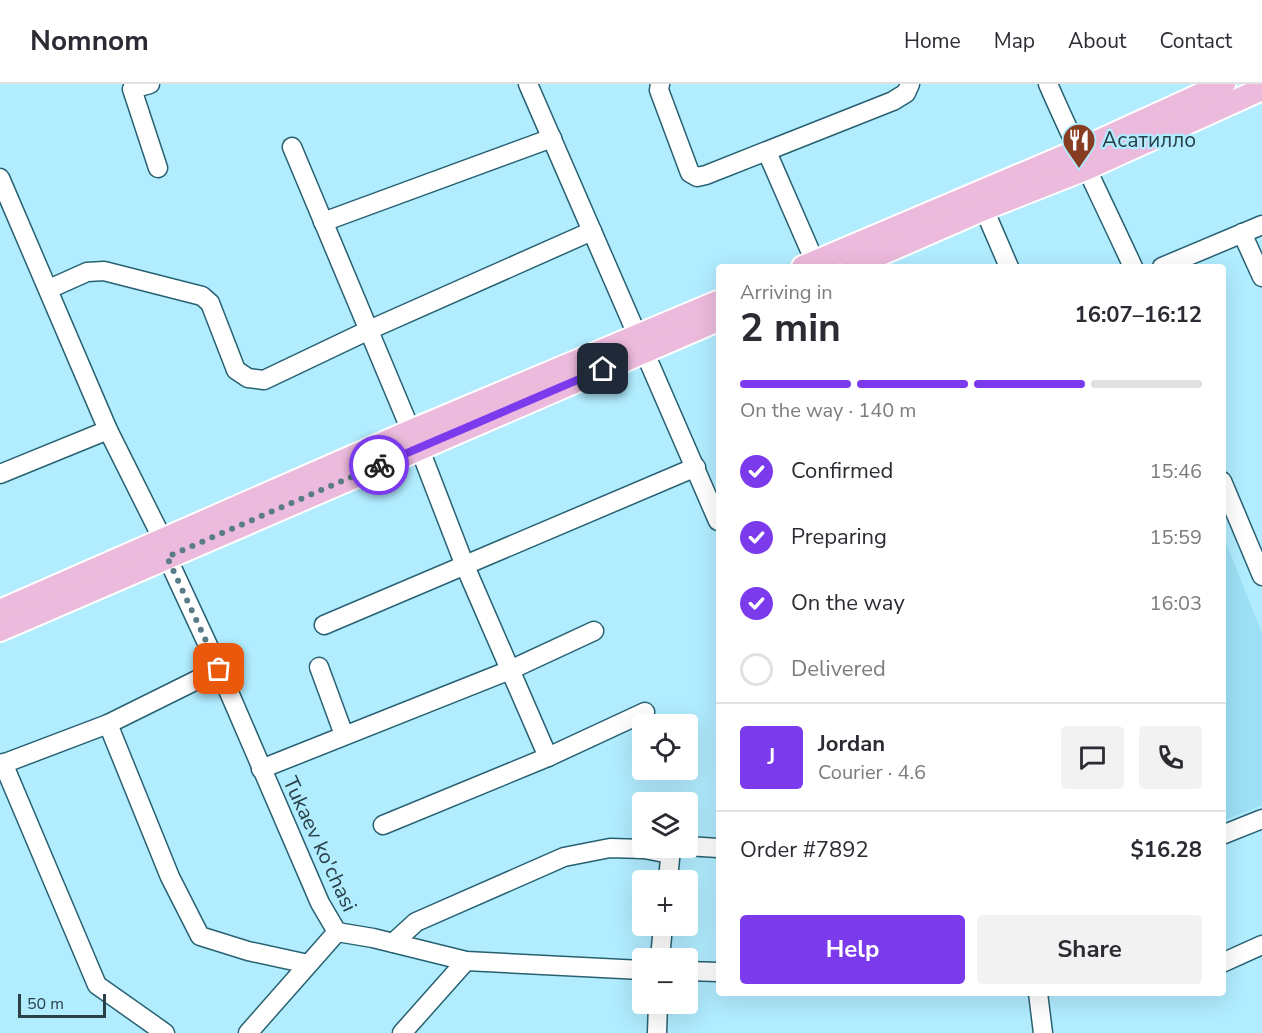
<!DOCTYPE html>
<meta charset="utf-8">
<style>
:root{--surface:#fff;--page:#f2f2f3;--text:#2b2b33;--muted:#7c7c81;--line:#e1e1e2;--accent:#7c3aed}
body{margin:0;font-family:"Nunito Sans",sans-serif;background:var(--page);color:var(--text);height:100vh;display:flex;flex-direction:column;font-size:22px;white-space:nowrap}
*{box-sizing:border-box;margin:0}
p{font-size:20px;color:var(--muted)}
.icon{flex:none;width:33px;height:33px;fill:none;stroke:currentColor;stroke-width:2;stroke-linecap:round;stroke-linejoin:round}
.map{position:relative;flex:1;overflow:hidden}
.details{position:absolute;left:716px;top:180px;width:510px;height:732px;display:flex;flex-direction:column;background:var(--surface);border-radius:6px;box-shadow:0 6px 24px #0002}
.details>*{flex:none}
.buttons{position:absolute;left:632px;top:630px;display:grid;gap:12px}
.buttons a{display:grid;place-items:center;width:66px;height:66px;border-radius:6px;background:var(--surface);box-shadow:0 6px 24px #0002;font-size:30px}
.scale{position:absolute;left:18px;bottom:15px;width:88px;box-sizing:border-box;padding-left:6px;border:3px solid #294048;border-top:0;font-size:16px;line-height:21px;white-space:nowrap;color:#294048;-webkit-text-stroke:4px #b1ecff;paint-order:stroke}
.pin{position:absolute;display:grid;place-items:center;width:51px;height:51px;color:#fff;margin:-26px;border-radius:12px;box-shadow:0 3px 9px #0006}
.courier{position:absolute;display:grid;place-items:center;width:60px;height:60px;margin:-30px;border:4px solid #7c3aed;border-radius:50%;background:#fff;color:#222;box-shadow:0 2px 8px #0007}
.headline em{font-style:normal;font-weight:700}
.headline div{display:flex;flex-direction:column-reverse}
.headline{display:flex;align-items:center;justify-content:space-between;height:102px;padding:0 24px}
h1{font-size:39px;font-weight:700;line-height:45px}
.bar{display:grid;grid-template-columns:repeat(4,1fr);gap:9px 6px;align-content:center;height:72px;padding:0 24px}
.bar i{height:8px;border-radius:4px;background:var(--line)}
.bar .on{background:var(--accent)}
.bar p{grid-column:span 4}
.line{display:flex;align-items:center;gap:15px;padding:0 24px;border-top:2px solid var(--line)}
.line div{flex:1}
.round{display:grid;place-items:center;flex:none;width:63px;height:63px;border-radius:6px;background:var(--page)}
ol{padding:0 24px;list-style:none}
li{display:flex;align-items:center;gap:18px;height:66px}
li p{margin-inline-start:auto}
li .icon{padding:6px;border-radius:50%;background:var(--accent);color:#fff;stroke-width:4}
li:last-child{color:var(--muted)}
li i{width:33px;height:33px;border:3px solid var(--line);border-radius:50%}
.button{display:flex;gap:12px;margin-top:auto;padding:12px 24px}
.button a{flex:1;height:69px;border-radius:6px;background:var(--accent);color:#fff;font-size:24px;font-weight:700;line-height:69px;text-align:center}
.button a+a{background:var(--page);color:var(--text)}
header{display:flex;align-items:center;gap:36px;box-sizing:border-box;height:84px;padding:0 30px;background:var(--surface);border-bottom:2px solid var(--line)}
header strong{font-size:28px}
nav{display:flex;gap:33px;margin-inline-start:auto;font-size:21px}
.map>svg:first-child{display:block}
</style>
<header>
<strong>Nomnom</strong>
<nav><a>Home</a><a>Map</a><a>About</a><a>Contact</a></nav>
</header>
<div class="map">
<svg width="1262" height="949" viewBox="0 0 1262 949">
<rect width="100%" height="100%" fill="#b1ecff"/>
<polygon fill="#9de0f5" points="1223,451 1262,549 1262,721 1223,737"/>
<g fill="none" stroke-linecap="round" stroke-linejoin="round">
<defs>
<g id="minor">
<polyline points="150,0 132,5 158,84"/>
<polyline points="528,0 718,437"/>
<polyline points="660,0 659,6 690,89 697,93 706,91 893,17 906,9 910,0"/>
<path d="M1048,0C1075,62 1105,122 1133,183"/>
<polyline points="292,63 411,347"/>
<polyline points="767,68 815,178"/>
<polyline points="0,94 108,346 163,456"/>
<polyline points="984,125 1009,183"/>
<polyline points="323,138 552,54"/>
<polyline points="1242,149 1262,193"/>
<polyline points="1162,183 1262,141"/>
<polyline points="49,205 87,188 104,187 202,212 210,219 236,286 248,294 264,296 369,246 592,147"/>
<polyline points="419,363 465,482 548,673"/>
<polyline points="0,390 108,346"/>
<polyline points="1222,397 1262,492"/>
<polyline points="167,473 219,585 320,819 337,848 373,854 466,877 642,886"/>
<polyline points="324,541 696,383"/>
<polyline points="319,583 344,651"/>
<polyline points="108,640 170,793 200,852 248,867 308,880"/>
<polyline points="3,679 97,901 165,949"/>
<polyline points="0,681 108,640 219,585"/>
<polyline points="261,685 510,586 594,547"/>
<polyline points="383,741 548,673 645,628"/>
<polyline points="1222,751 1262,735"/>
<polyline points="687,762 718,764"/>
<polyline points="668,796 671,764"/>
<polyline points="393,859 416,838 564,773 610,764 644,765 670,770"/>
<polyline points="660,874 663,842"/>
<polyline points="1222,879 1262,861"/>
<polyline points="687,887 718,888"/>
<polyline points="1038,909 1043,949"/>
<polyline points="248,949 337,848"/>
<polyline points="402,949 466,877"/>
<polyline points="657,949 658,920"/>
</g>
<g id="major">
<polyline points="803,183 1077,67 1224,0"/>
<polyline points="851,183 984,125 1088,84 1262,5"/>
<polyline points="0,527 411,347 718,218"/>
<polyline points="0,546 718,236"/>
</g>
</defs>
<use href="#minor" stroke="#286172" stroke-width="21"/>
<use href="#major" stroke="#fff" stroke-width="26"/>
<use href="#minor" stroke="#fff" stroke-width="18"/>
<use href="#major" stroke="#ecbadc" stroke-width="22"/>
</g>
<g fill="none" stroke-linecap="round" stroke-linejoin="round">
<polyline stroke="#597c88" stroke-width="6" stroke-dasharray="0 10.8" points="219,585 167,473 379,381"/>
<polyline stroke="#7c3aed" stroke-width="8" points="379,381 603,285"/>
</g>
<defs>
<symbol id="restaurant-pin" viewBox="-11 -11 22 30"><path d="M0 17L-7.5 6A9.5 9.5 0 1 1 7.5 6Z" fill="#863d21" stroke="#b1ecff"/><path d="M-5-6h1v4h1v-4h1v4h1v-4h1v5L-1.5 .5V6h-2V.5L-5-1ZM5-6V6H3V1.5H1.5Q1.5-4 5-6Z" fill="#fff"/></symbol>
</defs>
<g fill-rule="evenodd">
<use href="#restaurant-pin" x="1060" y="37" width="38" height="52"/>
</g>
<g text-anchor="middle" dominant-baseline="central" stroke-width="4.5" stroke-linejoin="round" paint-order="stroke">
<g font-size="21" fill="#294048" stroke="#b1ecff" text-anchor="start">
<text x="1102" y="56">Асатилло</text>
</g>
<g font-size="21" fill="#294048" stroke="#b1ecff">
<text transform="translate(320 760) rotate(65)">Tukaev ko'chasi</text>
</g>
</g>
</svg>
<div class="buttons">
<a><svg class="icon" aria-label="locate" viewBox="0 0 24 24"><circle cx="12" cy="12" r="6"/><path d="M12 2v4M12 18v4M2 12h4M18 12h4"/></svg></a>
<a><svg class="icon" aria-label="layers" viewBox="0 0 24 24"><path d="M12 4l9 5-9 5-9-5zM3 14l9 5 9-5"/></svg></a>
<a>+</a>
<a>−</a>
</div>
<div class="scale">50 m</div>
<div class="pin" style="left:219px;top:585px;background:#ea580c"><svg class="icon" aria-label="bag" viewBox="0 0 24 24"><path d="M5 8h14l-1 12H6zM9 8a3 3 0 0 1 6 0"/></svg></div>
<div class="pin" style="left:603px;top:285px;background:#1f2937"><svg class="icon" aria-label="home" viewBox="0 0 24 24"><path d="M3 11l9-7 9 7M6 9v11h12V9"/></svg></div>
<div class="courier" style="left:379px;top:381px"><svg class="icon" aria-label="bike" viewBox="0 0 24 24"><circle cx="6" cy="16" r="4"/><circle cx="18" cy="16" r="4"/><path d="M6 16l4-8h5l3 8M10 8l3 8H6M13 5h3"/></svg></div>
<section class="details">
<div class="headline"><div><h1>2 min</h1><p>Arriving in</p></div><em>16:07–16:12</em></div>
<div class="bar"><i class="on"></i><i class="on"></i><i class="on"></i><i></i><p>On the way · 140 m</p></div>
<ol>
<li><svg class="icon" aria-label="check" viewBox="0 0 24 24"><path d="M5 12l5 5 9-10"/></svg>Confirmed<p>15:46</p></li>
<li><svg class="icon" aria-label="check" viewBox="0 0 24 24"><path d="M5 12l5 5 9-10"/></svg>Preparing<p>15:59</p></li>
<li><svg class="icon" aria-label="check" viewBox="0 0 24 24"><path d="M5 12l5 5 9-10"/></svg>On the way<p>16:03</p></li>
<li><i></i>Delivered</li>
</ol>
<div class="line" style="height:108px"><b class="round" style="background:var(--accent);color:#fff">J</b><div><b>Jordan</b><p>Courier · 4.6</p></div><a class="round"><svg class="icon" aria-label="chat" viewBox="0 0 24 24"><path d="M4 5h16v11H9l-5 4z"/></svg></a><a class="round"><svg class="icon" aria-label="phone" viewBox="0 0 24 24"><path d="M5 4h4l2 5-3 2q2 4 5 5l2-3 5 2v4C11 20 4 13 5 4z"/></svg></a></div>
<div class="line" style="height:78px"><div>Order #7892</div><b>$16.28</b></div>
<div class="button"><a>Help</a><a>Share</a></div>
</section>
</div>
